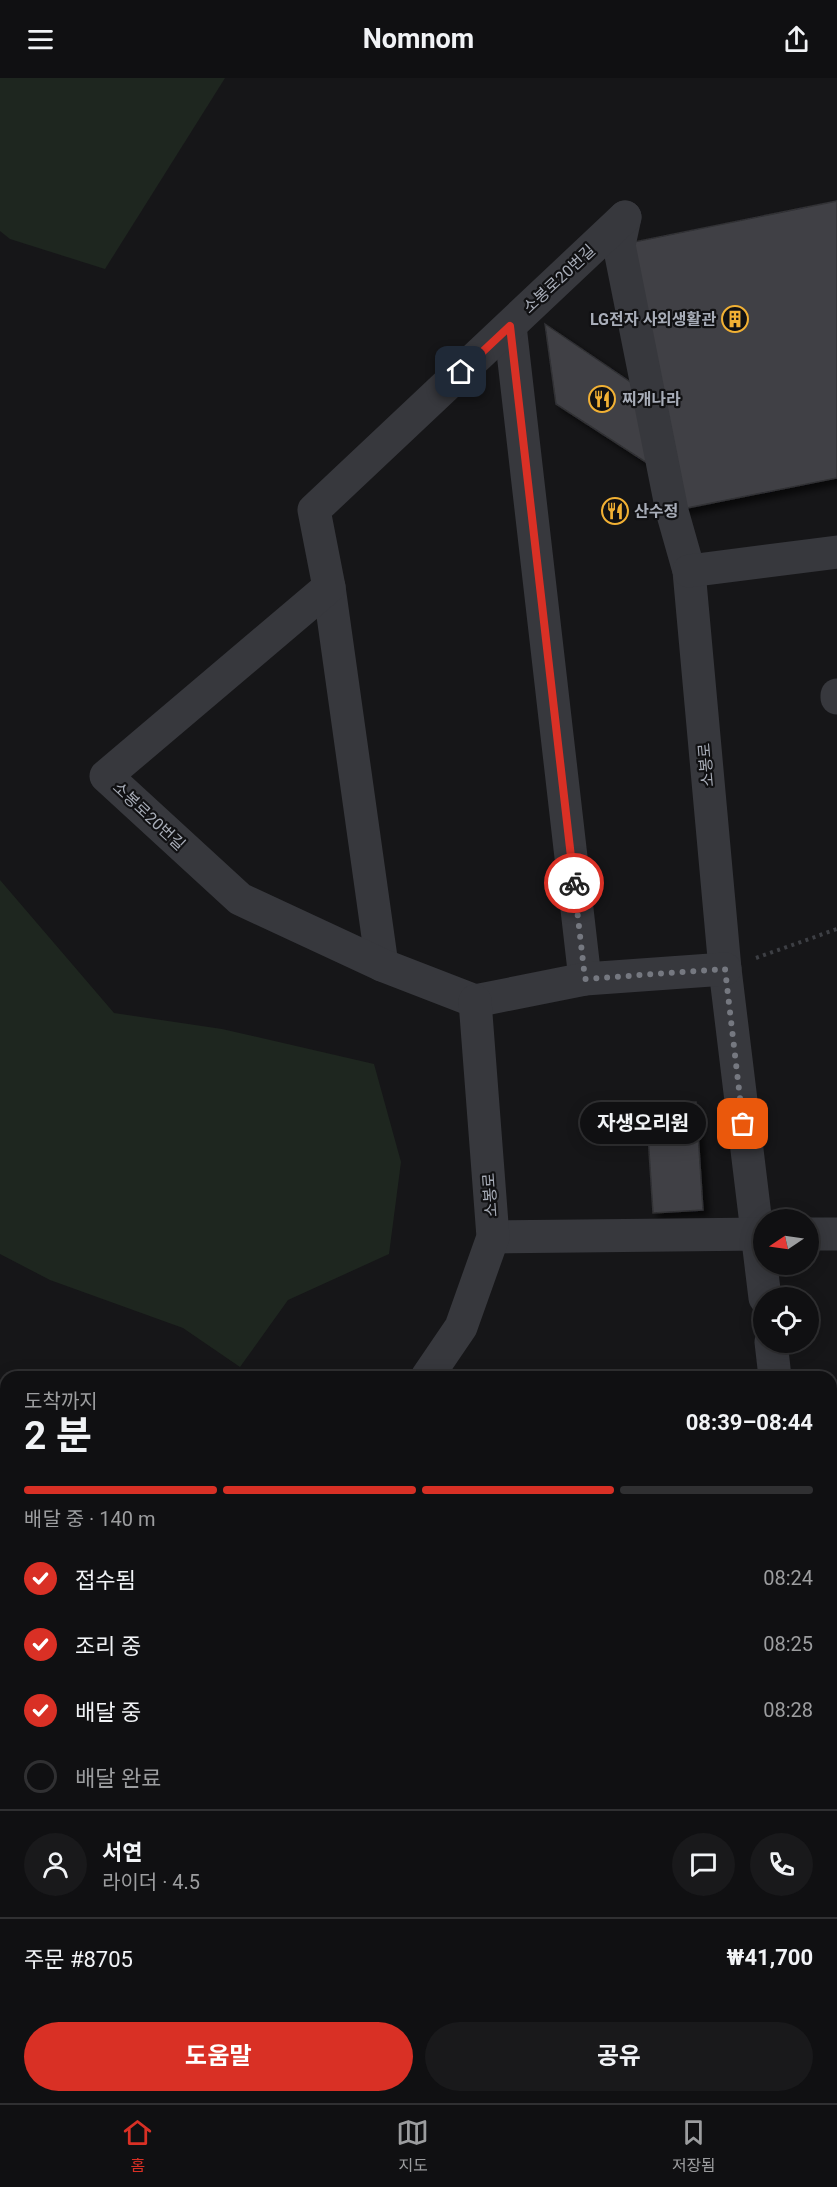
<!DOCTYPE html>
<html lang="ko">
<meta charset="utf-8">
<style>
:root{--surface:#101012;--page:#19191b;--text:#f1f3f6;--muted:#9c9d9f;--line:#303032;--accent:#d93025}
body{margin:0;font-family:Roboto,"Noto Sans KR",sans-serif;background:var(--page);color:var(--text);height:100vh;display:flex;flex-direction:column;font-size:22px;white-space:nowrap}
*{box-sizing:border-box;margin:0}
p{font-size:20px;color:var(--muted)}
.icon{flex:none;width:33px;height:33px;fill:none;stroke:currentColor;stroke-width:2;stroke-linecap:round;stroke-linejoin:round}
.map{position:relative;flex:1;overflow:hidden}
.details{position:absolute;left:0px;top:1293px;width:837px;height:732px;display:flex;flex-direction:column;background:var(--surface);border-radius:18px 18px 0 0;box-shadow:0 3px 15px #0003,0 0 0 2px var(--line)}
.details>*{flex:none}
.needle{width:39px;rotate:257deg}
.controls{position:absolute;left:753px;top:1131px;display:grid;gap:12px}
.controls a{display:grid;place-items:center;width:66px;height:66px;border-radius:50%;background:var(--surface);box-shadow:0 3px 15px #0003,0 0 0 2px var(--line);font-size:30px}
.pin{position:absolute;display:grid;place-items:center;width:51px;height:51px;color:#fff;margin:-26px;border-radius:12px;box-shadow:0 3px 9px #0006}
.courier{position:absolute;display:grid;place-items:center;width:60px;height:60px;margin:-30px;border:4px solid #d93025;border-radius:50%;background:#fff;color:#222;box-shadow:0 2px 8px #0007}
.bubble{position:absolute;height:42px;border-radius:21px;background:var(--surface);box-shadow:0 3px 15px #0003,0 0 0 2px var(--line);font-size:20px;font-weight:700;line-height:42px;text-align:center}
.headline em{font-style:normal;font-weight:700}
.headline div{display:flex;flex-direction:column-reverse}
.headline{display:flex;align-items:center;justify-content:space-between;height:102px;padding:0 24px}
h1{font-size:39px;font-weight:700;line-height:45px}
.bar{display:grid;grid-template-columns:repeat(4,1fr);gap:9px 6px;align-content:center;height:72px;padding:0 24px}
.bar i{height:8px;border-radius:4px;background:var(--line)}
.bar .selected{background:var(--accent)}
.bar p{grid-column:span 4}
.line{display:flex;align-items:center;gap:15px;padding:0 24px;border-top:2px solid var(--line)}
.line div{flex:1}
.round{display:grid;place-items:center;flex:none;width:63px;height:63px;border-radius:32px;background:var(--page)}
ol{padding:0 24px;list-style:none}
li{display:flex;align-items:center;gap:18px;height:66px}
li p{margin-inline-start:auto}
li .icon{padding:6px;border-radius:50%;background:var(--accent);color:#fff;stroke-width:4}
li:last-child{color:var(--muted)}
li i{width:33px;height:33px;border:3px solid var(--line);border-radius:50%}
.action{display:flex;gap:12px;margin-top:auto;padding:12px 24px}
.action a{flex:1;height:69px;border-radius:36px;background:var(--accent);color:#fff;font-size:24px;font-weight:700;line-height:69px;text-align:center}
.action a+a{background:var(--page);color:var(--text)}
header{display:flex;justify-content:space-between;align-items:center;height:78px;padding:0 24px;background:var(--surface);font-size:27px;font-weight:700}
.tabs{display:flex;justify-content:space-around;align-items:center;height:84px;border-top:2px solid var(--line);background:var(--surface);font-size:16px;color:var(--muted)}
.tabs a{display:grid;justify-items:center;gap:3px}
.tabs .selected{color:var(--accent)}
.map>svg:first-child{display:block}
</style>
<header><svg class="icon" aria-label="menu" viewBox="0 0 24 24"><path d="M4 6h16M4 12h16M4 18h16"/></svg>Nomnom<svg class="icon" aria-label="share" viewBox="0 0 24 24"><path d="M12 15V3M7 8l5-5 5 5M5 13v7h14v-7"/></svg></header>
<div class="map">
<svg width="837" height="2025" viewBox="0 0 837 2025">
<defs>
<filter id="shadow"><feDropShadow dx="5.5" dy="5.5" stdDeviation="3" flood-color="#0009"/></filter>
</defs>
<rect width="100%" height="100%" fill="#161618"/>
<polygon fill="#222225" points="0,1543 6,1543 6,2019 96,2019 96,2022 55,2025 0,2025"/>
<g fill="#1e261f">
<polygon points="0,0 225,0 105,191 10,161 0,153"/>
<polygon points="0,802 114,935 222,951 374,986 401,1084 389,1176 288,1222 240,1289 183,1250 50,1202 0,1176"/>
<polygon points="150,2019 593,2019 594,2025 151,2025"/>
</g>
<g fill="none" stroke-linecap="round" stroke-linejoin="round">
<g stroke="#2c353c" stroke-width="32">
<polyline points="831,1439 837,1438"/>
<polyline points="192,2025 194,2019"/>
</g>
</g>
<g fill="#404145" stroke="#303034" stroke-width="1.5" filter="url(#shadow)">
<polygon points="837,123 837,400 672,433 619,167"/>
<polygon points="545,246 648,316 664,396 556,326"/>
<polygon points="696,1024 703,1132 653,1135 646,1027"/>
</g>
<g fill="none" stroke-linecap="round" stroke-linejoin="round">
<g stroke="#3d3f44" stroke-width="4" stroke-dasharray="3 4.5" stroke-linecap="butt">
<polyline points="756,880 837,851"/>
<polyline points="831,1301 837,1300"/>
</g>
<g stroke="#37383d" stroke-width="33">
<polyline points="625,139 619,167 672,433 689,493 725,891 765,1220"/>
<polyline points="510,248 585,901"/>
<polyline points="689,493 837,474"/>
<polyline points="329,509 382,887"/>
<polyline points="837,617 837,620"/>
<polyline points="475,923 382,887 240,821 106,698 329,509 314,432 625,139"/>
<polyline points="475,923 585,901 725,891"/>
<polyline points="808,1156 837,1156"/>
<polyline points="493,1159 764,1156"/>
<polyline points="771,1264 775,1299"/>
<polyline points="427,1299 461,1249 493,1159 475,923"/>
<polyline points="0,1478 6,1477"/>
<polyline points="831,1660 837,1659"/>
<polyline points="831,1736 837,1779"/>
<polyline points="142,2019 143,2025"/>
</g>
</g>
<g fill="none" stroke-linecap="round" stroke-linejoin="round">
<polyline stroke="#757880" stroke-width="6" stroke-dasharray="0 10.8" points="574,805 585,901 725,891 743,1046"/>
<polyline stroke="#d93025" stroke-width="8" points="461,294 510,248 574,805"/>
</g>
<defs>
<symbol id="building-ring" viewBox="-11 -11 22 22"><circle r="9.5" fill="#111113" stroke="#f2b134" stroke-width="1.5"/><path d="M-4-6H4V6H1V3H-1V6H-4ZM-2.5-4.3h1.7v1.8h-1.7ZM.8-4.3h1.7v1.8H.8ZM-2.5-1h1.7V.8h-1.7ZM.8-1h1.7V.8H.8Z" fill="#f2b134"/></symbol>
<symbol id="restaurant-ring" viewBox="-11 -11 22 22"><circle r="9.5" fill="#111113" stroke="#f2b134" stroke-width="1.5"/><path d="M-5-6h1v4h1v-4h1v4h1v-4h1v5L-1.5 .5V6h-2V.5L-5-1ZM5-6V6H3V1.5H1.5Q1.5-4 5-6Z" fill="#f2b134"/></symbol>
</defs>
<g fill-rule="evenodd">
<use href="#building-ring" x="720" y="226" width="30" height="30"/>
<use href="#restaurant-ring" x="587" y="306" width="30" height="30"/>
<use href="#restaurant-ring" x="600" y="418" width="30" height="30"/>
</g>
<g text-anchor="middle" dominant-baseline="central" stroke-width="4.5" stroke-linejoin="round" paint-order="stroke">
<g font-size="16" fill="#a8adb8" stroke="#111113">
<text transform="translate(559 201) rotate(-43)">소봉로20번길</text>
<text transform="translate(706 687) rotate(-95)">소봉로</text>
<text transform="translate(149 738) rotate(43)">소봉로20번길</text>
<text transform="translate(490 1117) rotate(-94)">소봉로</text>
</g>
<g font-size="16" font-weight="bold" fill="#a8adb8" stroke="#111113" text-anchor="start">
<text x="716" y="241" text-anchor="end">LG전자 사외생활관</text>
<text x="622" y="321">찌개나라</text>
<text x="634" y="433">산수정</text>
</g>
</g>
</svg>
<div class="controls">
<a><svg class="needle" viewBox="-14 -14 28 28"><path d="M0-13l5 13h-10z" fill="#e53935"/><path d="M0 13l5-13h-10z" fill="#9c9d9f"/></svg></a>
<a><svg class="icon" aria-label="locate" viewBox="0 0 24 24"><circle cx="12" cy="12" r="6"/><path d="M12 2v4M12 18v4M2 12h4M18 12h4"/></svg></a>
</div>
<div class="pin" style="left:743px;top:1046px;background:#ea580c"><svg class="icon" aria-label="bag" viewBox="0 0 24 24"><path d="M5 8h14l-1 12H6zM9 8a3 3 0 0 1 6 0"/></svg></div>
<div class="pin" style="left:461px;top:294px;background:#1f2937"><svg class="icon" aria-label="home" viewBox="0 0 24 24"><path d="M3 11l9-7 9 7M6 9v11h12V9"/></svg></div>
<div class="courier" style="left:574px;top:805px"><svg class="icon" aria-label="bike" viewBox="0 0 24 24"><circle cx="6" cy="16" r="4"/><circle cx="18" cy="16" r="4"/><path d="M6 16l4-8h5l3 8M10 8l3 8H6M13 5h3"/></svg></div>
<div class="bubble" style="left:580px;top:1024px;width:126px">자생오리원</div>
<section class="details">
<div class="headline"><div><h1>2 분</h1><p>도착까지</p></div><em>08:39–08:44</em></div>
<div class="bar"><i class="selected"></i><i class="selected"></i><i class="selected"></i><i></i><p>배달 중 · 140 m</p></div>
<ol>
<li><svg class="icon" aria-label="check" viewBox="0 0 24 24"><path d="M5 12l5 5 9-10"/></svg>접수됨<p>08:24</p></li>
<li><svg class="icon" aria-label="check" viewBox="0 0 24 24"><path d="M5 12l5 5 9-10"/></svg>조리 중<p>08:25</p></li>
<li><svg class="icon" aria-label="check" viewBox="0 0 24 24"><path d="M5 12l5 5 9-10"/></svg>배달 중<p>08:28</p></li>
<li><i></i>배달 완료</li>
</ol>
<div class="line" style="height:108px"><a class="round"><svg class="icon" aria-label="person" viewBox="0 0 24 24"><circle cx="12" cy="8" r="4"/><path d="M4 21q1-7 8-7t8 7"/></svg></a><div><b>서연</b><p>라이더 · 4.5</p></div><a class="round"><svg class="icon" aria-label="chat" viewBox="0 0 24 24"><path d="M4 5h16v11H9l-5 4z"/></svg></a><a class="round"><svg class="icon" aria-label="phone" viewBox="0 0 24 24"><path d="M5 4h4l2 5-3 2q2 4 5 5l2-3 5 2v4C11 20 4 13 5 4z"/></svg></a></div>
<div class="line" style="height:78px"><div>주문 #8705</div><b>₩41,700</b></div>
<div class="action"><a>도움말</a><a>공유</a></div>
</section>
</div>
<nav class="tabs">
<a class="selected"><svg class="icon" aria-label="home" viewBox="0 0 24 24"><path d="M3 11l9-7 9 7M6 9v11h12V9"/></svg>홈</a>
<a><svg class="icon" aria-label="map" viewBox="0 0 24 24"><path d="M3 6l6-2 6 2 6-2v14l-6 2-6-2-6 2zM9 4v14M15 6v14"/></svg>지도</a>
<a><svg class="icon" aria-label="saved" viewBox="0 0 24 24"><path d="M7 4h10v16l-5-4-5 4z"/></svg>저장됨</a>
</nav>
